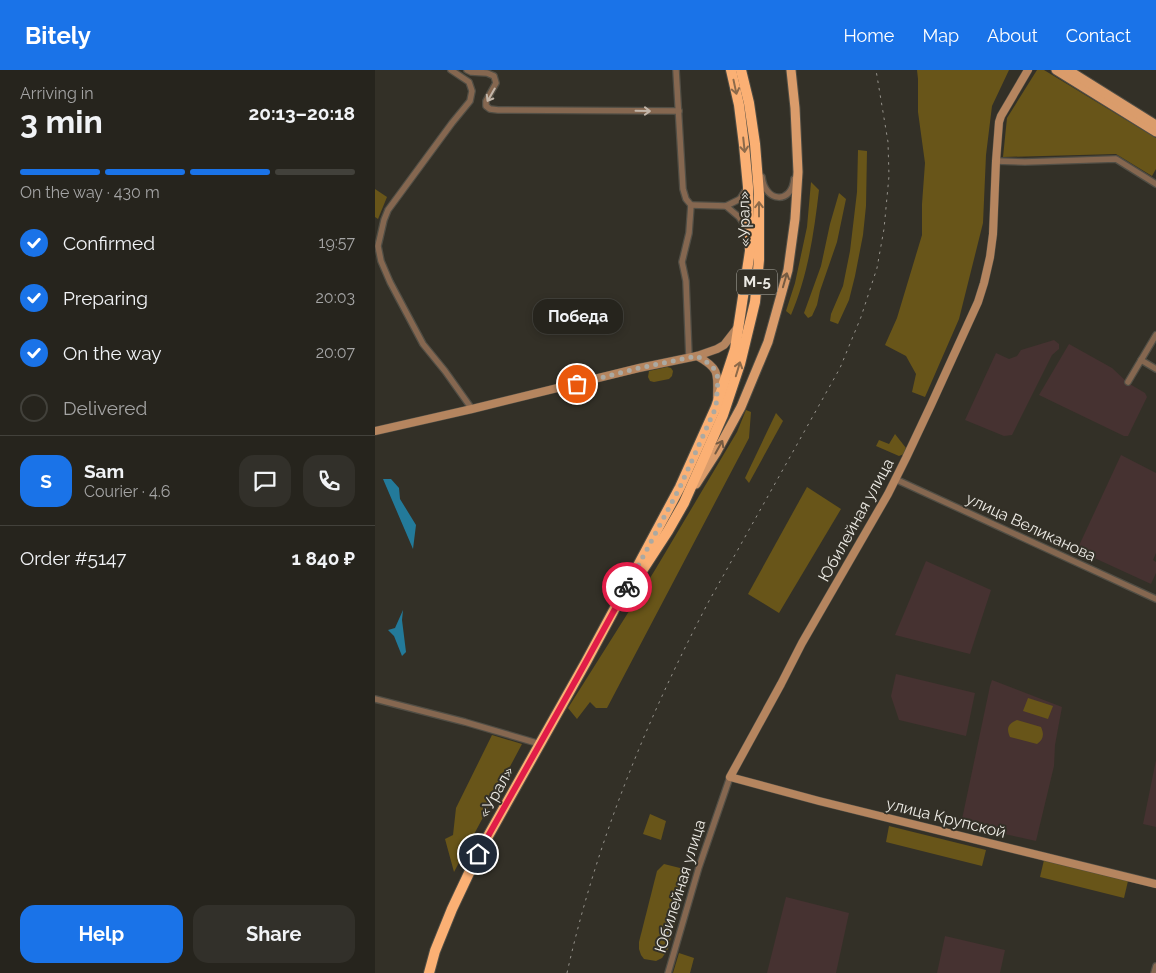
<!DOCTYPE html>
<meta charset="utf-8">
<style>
:root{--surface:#26241d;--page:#32302a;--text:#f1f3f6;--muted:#a4a4a4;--line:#42413b;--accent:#1a73e8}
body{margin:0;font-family:Raleway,sans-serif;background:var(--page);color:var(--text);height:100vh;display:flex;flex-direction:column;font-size:19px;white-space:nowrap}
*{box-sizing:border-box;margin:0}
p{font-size:16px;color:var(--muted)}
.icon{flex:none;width:28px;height:28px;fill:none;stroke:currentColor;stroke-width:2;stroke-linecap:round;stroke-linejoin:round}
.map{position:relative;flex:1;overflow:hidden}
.drawer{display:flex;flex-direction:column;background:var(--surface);width:375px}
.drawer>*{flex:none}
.pin{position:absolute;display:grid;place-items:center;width:42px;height:42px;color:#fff;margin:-21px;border:2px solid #fff;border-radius:50%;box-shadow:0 1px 5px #0007}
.courier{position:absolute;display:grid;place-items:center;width:50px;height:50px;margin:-25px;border:4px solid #e11d48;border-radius:50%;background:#fff;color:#222;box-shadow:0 1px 6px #0007}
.bubble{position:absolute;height:35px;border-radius:15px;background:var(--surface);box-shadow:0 2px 8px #0003,0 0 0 1px var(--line);font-size:16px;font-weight:700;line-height:35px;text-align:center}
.overview em{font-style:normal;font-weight:700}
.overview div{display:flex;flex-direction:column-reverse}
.overview{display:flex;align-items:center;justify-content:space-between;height:85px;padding:0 20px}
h1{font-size:32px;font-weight:700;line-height:38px}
.bar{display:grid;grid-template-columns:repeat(4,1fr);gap:8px 5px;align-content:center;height:60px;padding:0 20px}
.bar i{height:6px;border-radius:4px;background:var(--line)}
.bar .active{background:var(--accent)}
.bar p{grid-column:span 4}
.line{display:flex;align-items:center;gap:12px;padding:0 20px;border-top:1px solid var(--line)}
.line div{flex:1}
.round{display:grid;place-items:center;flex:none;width:52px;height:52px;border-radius:15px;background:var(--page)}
ol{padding:0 20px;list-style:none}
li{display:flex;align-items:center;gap:15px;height:55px}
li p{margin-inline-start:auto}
li .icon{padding:5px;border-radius:50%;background:var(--accent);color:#fff;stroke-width:4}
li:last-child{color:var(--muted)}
li i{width:28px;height:28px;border:2px solid var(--line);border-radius:50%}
.button{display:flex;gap:10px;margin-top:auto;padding:10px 20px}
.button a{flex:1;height:58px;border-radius:15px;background:var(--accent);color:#fff;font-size:20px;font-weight:700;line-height:58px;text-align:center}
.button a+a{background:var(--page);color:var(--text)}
header{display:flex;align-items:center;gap:30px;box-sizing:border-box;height:70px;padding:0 25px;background:var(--accent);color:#fff}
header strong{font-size:24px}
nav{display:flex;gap:28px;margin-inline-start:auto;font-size:18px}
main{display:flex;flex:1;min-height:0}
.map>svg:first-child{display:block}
</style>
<header>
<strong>Bitely</strong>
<nav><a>Home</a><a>Map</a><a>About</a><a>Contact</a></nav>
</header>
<main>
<section class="drawer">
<div class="overview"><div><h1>3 min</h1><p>Arriving in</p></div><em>20:13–20:18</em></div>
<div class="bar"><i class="active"></i><i class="active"></i><i class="active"></i><i></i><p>On the way · 430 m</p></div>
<ol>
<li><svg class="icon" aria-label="check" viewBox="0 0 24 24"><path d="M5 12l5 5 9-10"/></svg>Confirmed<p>19:57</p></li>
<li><svg class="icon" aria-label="check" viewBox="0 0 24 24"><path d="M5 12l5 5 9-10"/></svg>Preparing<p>20:03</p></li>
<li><svg class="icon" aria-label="check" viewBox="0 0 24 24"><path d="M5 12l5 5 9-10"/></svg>On the way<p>20:07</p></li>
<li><i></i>Delivered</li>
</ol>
<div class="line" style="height:90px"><b class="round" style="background:var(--accent);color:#fff">S</b><div><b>Sam</b><p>Courier · 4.6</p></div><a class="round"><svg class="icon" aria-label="chat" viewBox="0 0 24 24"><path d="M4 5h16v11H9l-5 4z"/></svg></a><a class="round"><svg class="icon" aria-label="phone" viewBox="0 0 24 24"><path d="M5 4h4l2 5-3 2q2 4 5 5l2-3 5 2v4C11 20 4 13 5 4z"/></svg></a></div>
<div class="line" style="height:65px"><div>Order #5147</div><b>1 840 ₽</b></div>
<div class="button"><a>Help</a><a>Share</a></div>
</section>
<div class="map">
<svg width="781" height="903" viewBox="0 0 781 903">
<rect width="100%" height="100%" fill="#333027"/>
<g fill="#463231">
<polygon points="679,270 684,274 684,279 677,285 637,365 629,366 590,350 621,283 634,289 642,286 646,280"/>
<polygon points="694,274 737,298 753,313 770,323 772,327 753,366 749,366 664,325"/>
<polygon points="746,385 781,403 781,483 778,490 781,492 781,503 776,514 702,480"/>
<polygon points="551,491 616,520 595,584 520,565"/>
<polygon points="521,604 600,623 591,666 524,650 516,626"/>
<polygon points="617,610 687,637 680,675 679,696 661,771 586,754 615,616"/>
<polygon points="781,690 781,757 768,754"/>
<polygon points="411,827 474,843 461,903 392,903"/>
<polygon points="570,866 630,880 625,903 562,903"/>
</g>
<g fill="#685519">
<polygon points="542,0 634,0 617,36 611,85 608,153 584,249 550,327 537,322 541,304 531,286 510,275 522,248 547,165 547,134 550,93 543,42 543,9"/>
<polygon points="662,0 669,0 781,68 781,99 777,106 741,84 628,87 632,48"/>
<polygon points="483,80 492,81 491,136 488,165 480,206 474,230 463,254 455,251 456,244 468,216 475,181 482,122"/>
<path d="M436,112L444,120C439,163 433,205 416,245L411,241L420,213L432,157Z"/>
<polygon points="0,119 12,127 3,149 0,147"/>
<polygon points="464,123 471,129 462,172 445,221 442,235 437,246 433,248 429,243 446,196 455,154"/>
<polygon points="292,297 296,298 298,301 297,306 294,309 279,312 275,311 273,307 274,301"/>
<polygon points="371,340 376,342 374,368 232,638 221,638 215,632 202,649 193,638 280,500 362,362"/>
<polygon points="401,343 408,351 374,413 370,408"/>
<polygon points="520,364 531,378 529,384 524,386 501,376 504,370 514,374"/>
<polygon points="432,417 466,439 404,543 373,524"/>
<polygon points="653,628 678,636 673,649 648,641"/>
<path d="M642,650L666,657C669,664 669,669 662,674L635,667C631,658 633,654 642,650Z"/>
<polygon points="117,665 147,674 79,802 70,769 78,765 81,738"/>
<polygon points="275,744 291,751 286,770 268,764"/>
<polygon points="514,756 611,780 607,796 511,772"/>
<polygon points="669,790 753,811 749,828 665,807"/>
<polygon points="289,794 309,799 311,809 293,879 287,888 281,891 269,889 266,885 264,879 264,872 282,801"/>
<polygon points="304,883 319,888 315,903 298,903"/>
</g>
<g fill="#237a9a">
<polygon points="8,409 16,409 24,418 25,429 41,455 38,479"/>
<polygon points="28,540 27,550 31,582 27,586 19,566 13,560 20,558"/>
</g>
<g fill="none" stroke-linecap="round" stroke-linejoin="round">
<defs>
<g id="street">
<polyline points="76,0 94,12 97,21 95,31 77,53 13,140 9,150 3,176 6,191 15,212 48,274 70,301 97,339"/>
<polyline points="92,0 96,2 112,3 119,6 121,13 111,31 111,36 115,39 123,40 304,41"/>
<polyline points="301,0 308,119 311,129 316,135 314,163 307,192 311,211 314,287"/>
<polyline points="621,91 650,92 741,89 781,114"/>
<path d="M387,107C390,133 417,134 419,109"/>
<polyline points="316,135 351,136 365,129 372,118"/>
<polyline points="351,136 364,147 373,160"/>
<polyline points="766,290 781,299"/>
<polyline points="753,312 781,265"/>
<polyline points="520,409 781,529"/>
<polyline points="0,629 90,652 165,674"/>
<polyline points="293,903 324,797 355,707"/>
<polyline points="779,903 781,896"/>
</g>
<g id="secondary">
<polyline points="653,0 626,46 624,52 621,91 618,164 615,187 609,213 603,232 556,335 531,388 513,424 427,573 406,614 355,707 444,731 781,814"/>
<path d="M322,286C344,298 343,303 342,327"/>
<polyline points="0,361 97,339 264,298 322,286 342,279 349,275 363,257"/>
</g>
<g id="primary">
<polyline points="681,0 781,62"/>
<polyline points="693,0 781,55"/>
<polyline points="321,414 341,383 366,337 393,272 413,200 420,149 423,102 420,38 416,0"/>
</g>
<g id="highway">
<polyline points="265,504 293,461 309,433 348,345 365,294 380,232 384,190 384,124 380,74 374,33 366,0"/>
<polyline points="54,903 60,881 77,839 103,784 211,592 267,488 305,417 341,337 360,279 375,181 373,117 369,75 364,35 356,0"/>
</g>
</defs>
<use href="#street" stroke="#514e45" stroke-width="8"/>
<use href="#secondary" stroke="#514e45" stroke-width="9"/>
<use href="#primary" stroke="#514e45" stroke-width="11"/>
<use href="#highway" stroke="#514e45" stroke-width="12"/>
<use href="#street" stroke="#856750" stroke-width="5.5"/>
<use href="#secondary" stroke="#b5855f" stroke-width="8"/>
<use href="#primary" stroke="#da9c6b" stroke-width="9"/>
<use href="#highway" stroke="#fbb074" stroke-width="10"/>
<path stroke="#96938c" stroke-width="1" stroke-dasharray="2.5 5" stroke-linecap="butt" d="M192,903C221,773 272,648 334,531L465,298L486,247L502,198L509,159L514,106L513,72L501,0"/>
</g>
<defs><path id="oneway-shaft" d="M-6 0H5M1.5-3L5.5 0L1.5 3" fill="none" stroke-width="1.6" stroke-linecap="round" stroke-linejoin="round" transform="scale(1.25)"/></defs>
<g stroke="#8d6a4a">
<use href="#oneway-shaft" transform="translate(360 17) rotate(78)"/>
<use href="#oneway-shaft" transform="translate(369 75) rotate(84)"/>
<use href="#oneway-shaft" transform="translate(384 139) rotate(-90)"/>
<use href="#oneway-shaft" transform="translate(363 299) rotate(-73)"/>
</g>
<g stroke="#c3b6a9">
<use href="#oneway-shaft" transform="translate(116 25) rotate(120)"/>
<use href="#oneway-shaft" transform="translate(268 41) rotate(1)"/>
</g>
<g stroke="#765b42">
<use href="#oneway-shaft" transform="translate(410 210) rotate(-74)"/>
<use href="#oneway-shaft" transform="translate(344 377) rotate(-61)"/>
</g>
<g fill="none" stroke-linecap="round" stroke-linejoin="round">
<polyline stroke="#aba9a2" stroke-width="5" stroke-dasharray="0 9" points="202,314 264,298 322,286 336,295 340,300 343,308 341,337 305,417 252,517"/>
<polyline stroke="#e11d48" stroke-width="6" points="103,784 202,608 252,517"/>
</g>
<g text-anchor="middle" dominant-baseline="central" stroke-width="4" stroke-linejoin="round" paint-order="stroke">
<rect fill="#333027" stroke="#b4b2ab" stroke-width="1" x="362" y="199.5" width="40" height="25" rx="4"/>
<g font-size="15" font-weight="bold" fill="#eceae4">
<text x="382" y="212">М-5</text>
</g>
<g font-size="16" fill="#eceae4" stroke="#333027">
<text transform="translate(369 149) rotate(-91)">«Урал»</text>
<text transform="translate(481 450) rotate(-61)">Юбилейная улица</text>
<text transform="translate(656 457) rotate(25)">улица Великанова</text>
<text transform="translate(121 722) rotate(-61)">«Урал»</text>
<text transform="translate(571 748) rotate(14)">улица Крупской</text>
<text transform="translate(305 816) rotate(-73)">Юбилейная улица</text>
</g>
</g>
</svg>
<div class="pin" style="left:202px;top:314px;background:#ea580c"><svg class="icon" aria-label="bag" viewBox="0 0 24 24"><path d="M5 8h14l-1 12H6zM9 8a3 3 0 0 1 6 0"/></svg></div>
<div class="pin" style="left:103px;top:784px;background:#1f2937"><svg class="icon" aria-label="home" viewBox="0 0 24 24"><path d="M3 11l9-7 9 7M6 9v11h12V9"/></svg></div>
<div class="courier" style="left:252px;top:517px"><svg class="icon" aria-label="bike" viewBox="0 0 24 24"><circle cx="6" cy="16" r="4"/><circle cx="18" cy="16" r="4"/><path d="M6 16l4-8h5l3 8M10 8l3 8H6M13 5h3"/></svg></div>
<div class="bubble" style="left:158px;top:229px;width:90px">Победа</div>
</div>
</main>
